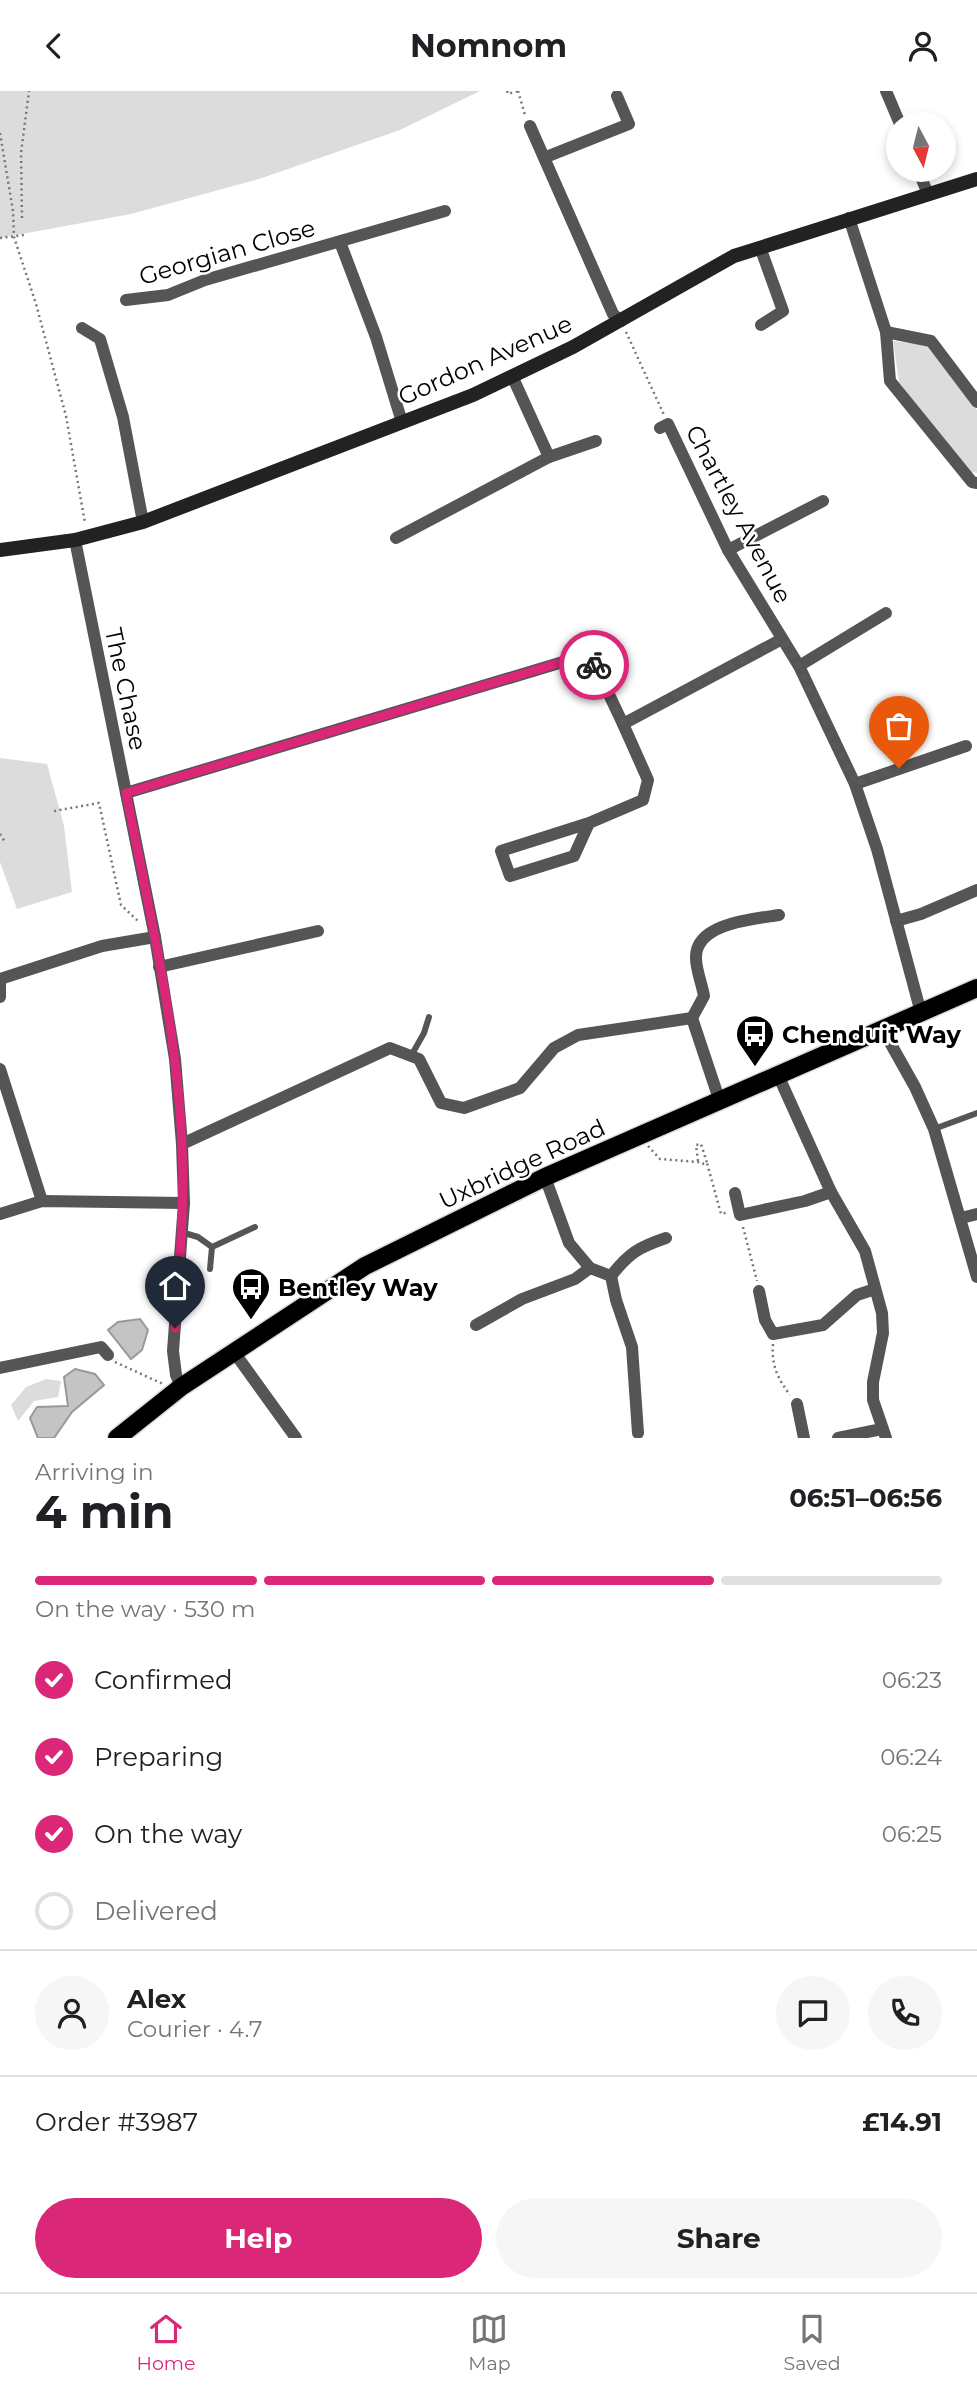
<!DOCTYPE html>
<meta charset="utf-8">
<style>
:root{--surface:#fff;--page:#f6f6f6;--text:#202124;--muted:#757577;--line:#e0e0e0;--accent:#db2777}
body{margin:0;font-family:Montserrat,sans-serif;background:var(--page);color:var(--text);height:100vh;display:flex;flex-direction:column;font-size:26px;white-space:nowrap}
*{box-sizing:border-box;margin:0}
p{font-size:23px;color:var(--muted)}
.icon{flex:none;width:38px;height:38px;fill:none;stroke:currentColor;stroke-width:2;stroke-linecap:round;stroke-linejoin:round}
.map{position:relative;height:1347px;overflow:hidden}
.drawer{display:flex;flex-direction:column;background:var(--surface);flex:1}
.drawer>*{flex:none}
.needle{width:46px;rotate:173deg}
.controls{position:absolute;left:886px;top:21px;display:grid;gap:14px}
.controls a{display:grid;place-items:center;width:70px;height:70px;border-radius:50%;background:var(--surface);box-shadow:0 4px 10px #0003;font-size:35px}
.pin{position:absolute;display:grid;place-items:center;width:60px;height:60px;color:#fff;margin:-72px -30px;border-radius:50% 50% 50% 0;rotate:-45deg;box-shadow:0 0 7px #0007}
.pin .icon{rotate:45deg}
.courier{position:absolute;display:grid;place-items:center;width:70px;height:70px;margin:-35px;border:5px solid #db2777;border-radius:50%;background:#fff;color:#222;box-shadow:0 2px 9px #0007}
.headline em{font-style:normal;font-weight:700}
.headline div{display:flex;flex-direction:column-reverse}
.headline{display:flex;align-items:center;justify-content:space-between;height:119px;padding:0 35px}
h1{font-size:46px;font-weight:700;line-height:52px}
.bar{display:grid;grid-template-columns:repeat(4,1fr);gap:10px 7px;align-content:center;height:84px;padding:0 35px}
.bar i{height:9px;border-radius:5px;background:var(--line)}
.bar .active{background:var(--accent)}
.bar p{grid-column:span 4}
.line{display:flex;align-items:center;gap:18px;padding:0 35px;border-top:2px solid var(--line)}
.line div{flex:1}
.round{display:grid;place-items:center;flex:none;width:74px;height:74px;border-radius:37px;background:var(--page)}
ol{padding:0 35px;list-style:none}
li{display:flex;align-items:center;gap:21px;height:77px}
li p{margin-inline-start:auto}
li .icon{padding:7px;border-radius:50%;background:var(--accent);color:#fff;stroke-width:4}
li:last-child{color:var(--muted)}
li i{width:38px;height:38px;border:4px solid var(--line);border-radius:50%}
.button{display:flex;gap:14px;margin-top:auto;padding:14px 35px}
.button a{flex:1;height:80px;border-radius:42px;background:var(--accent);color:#fff;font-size:28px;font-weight:700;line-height:80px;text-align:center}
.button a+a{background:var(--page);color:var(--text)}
header{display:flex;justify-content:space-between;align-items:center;height:91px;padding:0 35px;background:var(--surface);font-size:32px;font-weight:700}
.tabs{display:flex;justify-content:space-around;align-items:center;height:98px;border-top:2px solid var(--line);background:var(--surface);font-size:19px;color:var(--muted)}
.tabs a{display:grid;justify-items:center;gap:4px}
.tabs .active{color:var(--accent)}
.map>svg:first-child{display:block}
</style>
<header><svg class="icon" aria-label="back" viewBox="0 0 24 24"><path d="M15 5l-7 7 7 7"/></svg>Nomnom<svg class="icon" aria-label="person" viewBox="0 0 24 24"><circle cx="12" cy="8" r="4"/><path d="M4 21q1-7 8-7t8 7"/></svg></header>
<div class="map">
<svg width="977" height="1347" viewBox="0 0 977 1347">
<rect width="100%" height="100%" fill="#fff"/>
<g fill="#dcdcdc">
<polygon points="0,0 480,0 400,39 262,87 131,123 0,147"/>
<polygon points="893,250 929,254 977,319 977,382 967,380 899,291"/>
<polygon points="0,667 47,673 64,735 72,801 17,818 0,771"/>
<polygon points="46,1288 61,1290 58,1306 34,1310 18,1330 11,1314 26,1296"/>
</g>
<g fill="#c4c4c4" stroke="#999" stroke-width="2">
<polygon points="140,1228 148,1239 142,1259 131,1268 108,1239 118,1231"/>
<polygon points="75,1278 95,1283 104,1294 72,1321 54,1347 38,1347 30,1327 37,1316 68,1315 64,1286"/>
</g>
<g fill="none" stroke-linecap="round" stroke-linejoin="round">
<defs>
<polyline id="primary" points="117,1347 181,1296 365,1175 545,1086 977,897"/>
</defs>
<use href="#primary" stroke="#dbdbdb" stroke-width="21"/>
<g stroke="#777" stroke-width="2.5" stroke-dasharray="2 3.5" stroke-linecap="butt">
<polyline points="507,0 508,3 517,0"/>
<polyline points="518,0 525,24"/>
<polyline points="0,42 13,120 14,146 36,213 66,325 85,432"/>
<polyline points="22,127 21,62 29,0"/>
<polyline points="0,147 24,144"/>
<polyline points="626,241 664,324"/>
<polyline points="54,720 99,712 121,814 139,831"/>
<polyline points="0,743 5,751"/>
<polyline points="648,1055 660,1068 698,1071 702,1073 707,1072 721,1123 729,1121"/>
<polyline points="698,1070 696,1054 701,1053 707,1072"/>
<polyline points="743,1136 757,1190"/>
<path d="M773,1253C771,1274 778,1288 790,1304"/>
<polyline points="115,1271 163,1293"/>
</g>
<g stroke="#555" stroke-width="6">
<polyline points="411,965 424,942 429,926"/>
<polyline points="934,1038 977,1022"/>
<polyline points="181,1141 198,1146 212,1156 210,1178"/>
<polyline points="212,1156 255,1136"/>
</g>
<g stroke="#555" stroke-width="12">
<polyline points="886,0 900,33"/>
<polyline points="530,35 613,223 621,230"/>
<polyline points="546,66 629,33 617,5"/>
<polyline points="918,79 928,103"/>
<polyline points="849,127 886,241 890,290 972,391 977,392"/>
<polyline points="340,151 376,246 402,331"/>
<polyline points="760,156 783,220 761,234"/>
<polyline points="126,209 168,204 205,189 445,120"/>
<polyline points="82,237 100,248 123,326 143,431"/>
<polyline points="886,241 931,250 977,311"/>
<polyline points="660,337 668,333 728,459 799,575 855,693 877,758 921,922"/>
<polyline points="549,366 596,350"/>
<polyline points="396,447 549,366 513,287"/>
<polyline points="75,449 155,846 175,968 182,1053 184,1112 173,1260 176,1284 181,1296"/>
<polyline points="728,459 823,410"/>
<polyline points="799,575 886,522"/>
<polyline points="855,693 966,655"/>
<polyline points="126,702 576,567 595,574 623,633"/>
<polyline points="589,732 574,765 510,785 501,760 589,732 643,709 648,689 623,633 782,548"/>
<polyline points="896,830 921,823 977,799"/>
<polyline points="159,876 318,840"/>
<polyline points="0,888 102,855 155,846"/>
<polyline points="0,889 0,906"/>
<path d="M692,927L704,905C702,893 696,879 696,867C695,832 754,828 779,824"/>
<polyline points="883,939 915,996 934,1038 977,1186"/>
<polyline points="0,978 42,1110"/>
<polyline points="778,984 831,1101 865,1160 882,1222 883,1242 873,1291 873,1309 886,1347"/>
<polyline points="182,1053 390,957 419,968 441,1012 464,1017 520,997 554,957 578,944 692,927 720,1011"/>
<polyline points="545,1086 569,1152 590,1177 611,1185 616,1209 632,1256 638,1342"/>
<polyline points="735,1102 740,1124 805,1110 831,1101"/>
<polyline points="0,1123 42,1110 184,1112"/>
<polyline points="961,1127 977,1123"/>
<path d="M611,1185C629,1162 639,1156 666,1147"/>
<polyline points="759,1200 765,1229 773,1243 823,1234 857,1204 875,1198"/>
<polyline points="476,1234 522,1208 575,1188 590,1177"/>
<polyline points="234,1261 296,1347"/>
<polyline points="0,1277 101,1256 108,1264"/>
<polyline points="797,1313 804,1347"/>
<polyline points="838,1347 882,1338"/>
</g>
<polyline stroke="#222" stroke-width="14" points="0,459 75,449 143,431 473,304 573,256 734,165 977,88"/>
<use href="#primary" stroke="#000" stroke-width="18"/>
</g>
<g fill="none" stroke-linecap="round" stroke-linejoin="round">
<polyline stroke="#595959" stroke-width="7" stroke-dasharray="0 12.6" points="594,574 623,633 782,548 799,575 855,693 899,677"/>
<path stroke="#db2777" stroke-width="9" d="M175,1237C179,1176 185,1116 182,1055C177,936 149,819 126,702L576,567L594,574"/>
</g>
<defs>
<symbol id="bus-pin" viewBox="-11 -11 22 30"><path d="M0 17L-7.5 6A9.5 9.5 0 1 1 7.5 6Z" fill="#000" stroke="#fff"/><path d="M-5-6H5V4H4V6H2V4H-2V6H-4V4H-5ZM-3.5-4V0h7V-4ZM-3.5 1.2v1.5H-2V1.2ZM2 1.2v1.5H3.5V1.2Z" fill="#fff"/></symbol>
</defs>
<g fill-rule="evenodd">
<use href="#bus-pin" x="733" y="921" width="44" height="60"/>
<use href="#bus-pin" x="229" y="1174" width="44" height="60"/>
</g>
<g text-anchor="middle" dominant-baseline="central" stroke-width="5" stroke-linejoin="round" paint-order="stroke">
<g font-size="24" fill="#000" stroke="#fff">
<text transform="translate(227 161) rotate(-16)">Georgian Close</text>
<text transform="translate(485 269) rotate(-24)">Gordon Avenue</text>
<text transform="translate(739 423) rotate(62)">Chartley Avenue</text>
<text transform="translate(126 598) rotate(78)">The Chase</text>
<text transform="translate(522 1073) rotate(-25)">Uxbridge Road</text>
</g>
<g font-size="24" font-weight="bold" fill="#000" stroke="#fff" text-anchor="start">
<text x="782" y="943">Chenduit Way</text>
<text x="278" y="1196">Bentley Way</text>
</g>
</g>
</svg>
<div class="controls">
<a><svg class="needle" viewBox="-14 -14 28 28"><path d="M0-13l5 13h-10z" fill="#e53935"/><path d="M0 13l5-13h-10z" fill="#757577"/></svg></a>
</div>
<div class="pin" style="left:899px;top:677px;background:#ea580c"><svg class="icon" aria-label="bag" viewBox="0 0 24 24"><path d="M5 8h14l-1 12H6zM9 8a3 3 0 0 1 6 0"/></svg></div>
<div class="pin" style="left:175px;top:1237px;background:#1f2937"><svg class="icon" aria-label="home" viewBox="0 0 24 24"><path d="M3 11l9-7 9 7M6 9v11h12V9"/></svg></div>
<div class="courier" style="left:594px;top:574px"><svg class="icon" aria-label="bike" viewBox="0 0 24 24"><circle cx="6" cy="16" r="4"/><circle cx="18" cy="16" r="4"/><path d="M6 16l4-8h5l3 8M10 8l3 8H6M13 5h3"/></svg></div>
</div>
<section class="drawer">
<div class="headline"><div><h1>4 min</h1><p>Arriving in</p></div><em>06:51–06:56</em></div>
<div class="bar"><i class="active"></i><i class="active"></i><i class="active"></i><i></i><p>On the way · 530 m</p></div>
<ol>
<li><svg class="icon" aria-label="check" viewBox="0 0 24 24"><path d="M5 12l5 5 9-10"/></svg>Confirmed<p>06:23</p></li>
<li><svg class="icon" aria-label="check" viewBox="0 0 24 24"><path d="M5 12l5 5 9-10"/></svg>Preparing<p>06:24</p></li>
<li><svg class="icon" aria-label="check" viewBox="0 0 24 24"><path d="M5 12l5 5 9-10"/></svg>On the way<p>06:25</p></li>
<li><i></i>Delivered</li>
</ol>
<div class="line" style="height:126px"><a class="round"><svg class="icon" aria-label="person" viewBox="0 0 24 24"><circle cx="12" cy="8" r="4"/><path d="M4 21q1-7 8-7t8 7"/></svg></a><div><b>Alex</b><p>Courier · 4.7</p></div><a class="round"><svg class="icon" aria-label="chat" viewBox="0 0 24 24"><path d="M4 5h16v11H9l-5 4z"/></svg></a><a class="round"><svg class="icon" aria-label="phone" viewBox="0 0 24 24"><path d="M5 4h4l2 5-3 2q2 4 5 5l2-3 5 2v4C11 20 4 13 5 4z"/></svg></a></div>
<div class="line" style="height:91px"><div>Order #3987</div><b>£14.91</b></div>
<div class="button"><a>Help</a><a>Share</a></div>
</section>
<nav class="tabs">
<a class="active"><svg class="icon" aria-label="home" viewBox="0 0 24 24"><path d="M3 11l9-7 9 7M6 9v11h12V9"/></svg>Home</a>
<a><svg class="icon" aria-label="map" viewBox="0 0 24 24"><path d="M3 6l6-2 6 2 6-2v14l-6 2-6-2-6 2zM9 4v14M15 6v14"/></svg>Map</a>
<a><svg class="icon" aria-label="saved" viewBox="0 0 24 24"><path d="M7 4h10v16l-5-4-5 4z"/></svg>Saved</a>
</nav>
